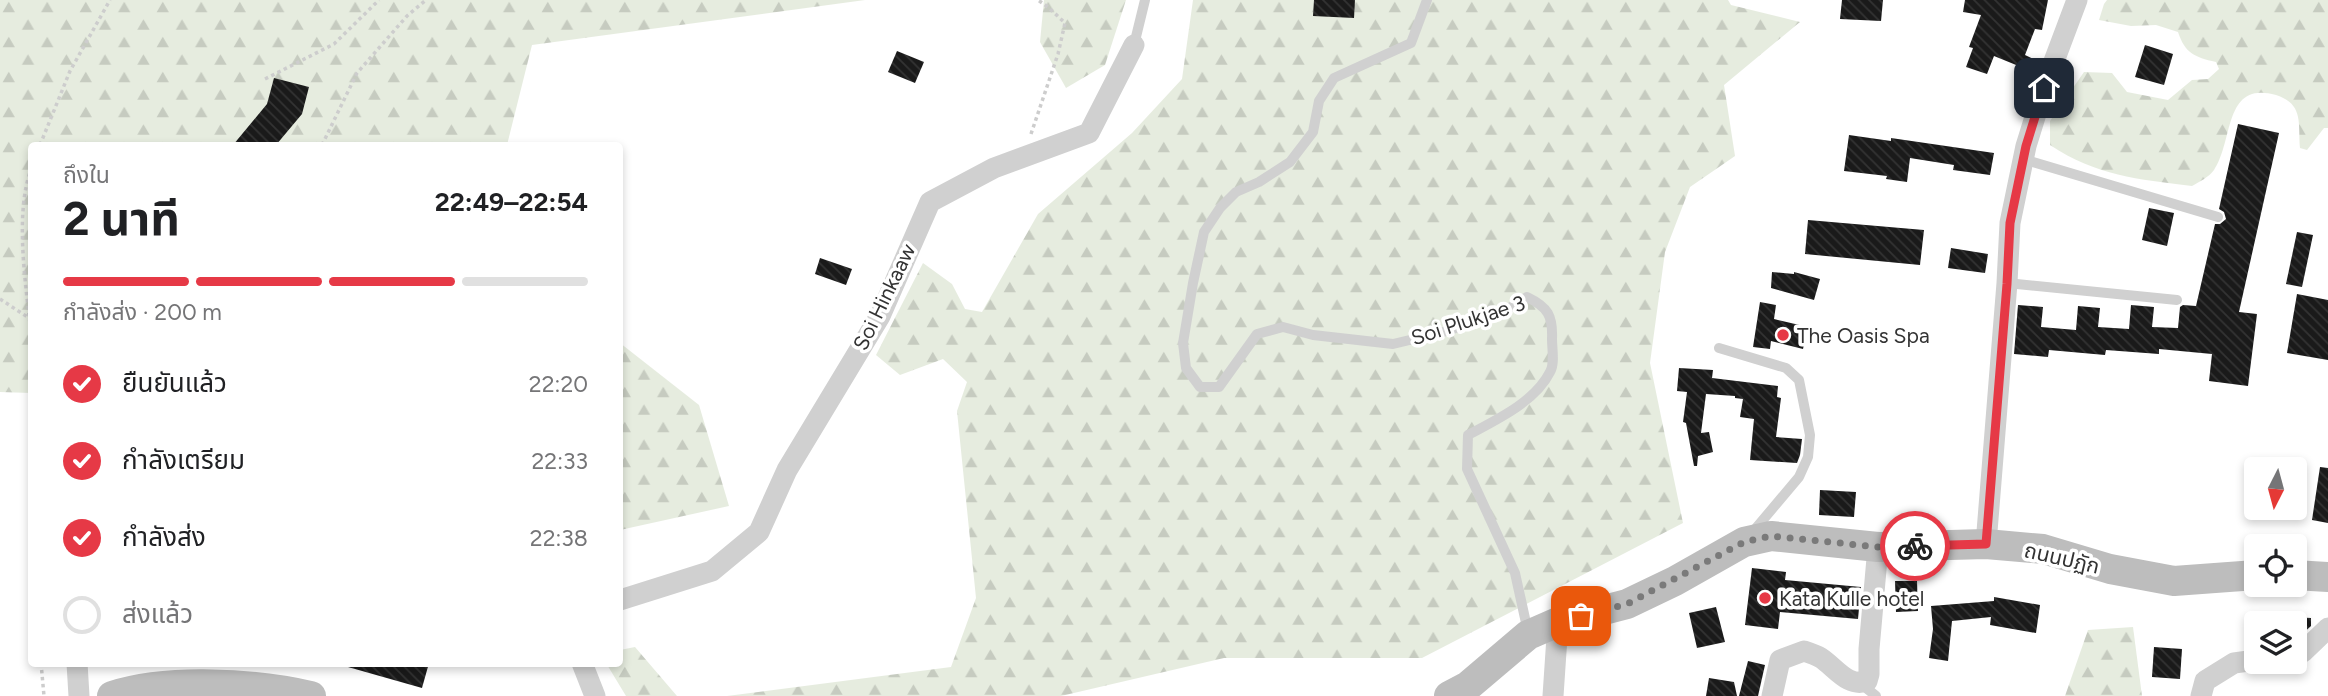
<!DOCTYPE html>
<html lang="th">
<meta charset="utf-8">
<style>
:root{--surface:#fff;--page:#f6f6f6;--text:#202124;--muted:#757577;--line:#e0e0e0;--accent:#e63946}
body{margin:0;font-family:Figtree,"Noto Sans Thai",sans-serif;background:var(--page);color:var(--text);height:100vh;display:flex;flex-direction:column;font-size:26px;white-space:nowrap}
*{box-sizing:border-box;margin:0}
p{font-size:23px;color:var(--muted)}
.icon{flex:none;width:38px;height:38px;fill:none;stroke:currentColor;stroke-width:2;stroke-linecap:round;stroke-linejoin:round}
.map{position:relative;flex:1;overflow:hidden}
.sheet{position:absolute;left:28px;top:142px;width:595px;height:525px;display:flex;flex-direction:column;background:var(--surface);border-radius:7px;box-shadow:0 4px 10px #0003}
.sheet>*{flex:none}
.needle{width:46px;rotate:186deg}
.controls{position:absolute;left:2244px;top:457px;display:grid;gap:14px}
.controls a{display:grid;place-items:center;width:63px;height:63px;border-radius:7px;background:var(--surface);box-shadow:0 4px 10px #0003;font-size:35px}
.pin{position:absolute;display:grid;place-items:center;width:60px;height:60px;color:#fff;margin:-30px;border-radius:14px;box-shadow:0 4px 10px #0006}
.courier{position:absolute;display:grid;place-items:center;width:70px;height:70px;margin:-35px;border:5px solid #e63946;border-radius:50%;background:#fff;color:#222;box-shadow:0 2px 9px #0007}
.summary em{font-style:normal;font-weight:700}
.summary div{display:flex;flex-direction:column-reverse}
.summary{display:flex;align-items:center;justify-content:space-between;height:119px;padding:0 35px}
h1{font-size:46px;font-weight:700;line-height:52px}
.bar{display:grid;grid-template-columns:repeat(4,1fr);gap:10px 7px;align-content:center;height:84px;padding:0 35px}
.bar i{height:9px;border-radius:5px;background:var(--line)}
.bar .on{background:var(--accent)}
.bar p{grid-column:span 4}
ol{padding:0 35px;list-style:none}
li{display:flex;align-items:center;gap:21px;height:77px}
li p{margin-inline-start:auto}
li .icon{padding:7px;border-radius:50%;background:var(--accent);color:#fff;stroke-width:4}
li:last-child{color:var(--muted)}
li i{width:38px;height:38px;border:4px solid var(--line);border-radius:50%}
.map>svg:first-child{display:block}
</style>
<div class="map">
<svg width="2328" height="696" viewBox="0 0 2328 696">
<defs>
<pattern id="forest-firs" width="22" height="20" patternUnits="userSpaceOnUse" patternTransform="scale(1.75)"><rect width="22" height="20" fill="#e6ecdf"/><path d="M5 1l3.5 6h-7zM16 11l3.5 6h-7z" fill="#c6cbc0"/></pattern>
<pattern id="building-back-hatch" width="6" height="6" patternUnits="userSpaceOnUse" patternTransform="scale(1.75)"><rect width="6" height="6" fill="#1a1a1a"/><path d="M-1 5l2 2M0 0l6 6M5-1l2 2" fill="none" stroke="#333"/></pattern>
</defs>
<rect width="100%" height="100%" fill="#fff"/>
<g fill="url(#forest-firs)">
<polygon points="0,0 865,0 532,45 507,145 32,145 31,393 0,392"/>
<polygon points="1044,0 1126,0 1105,65 1066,88 1040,42"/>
<polygon points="1193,0 1728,0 1731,5 1800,22 1724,85 1735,156 1690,187 1665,252 1650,363 1683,523 1422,658 1224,658 1061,696 727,696 951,667 976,598 957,411 967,382 943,359 900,375 876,355 923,263 952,284 965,309 982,312 1038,214 1132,133 1182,79"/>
<path d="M2107,0H2328V128H2324L2307,150L2300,148C2298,123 2304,104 2276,95C2223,80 2234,141 2214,170C2209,177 2199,182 2192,186C2137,179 2097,176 2050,145V121L2084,72L2112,73L2127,92L2168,100L2192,80L2208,79L2219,69L2216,62C2194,57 2185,53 2178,32L2156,25L2131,26L2099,20L2104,4Z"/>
<polygon points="620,343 699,405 729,506 620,530"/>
<polygon points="2133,627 2142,696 2065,696 2088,630"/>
<polygon points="635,647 677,696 626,696 606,663 620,663 620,650"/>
</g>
<g fill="url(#building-back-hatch)">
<polygon points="1314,0 1355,0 1354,18 1313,16"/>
<polygon points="1842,0 1883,0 1881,21 1840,19"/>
<polygon points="1965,0 2048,0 2042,30 2035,29 2025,55 2040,62 2036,73 1994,56 1987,74 1966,67 1973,48 1969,47 1981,15 1963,12"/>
<polygon points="2145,45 2173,54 2164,85 2135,77"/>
<polygon points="897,51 924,62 915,83 888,72"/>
<polygon points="274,78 309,87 302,114 276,145 233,145 267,104"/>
<polygon points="2238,124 2279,133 2239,312 2257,314 2248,386 2209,381 2212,354 2159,349 2159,354 2106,350 2105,355 2049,350 2048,357 2014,354 2018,305 2043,307 2041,327 2076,330 2078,306 2100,308 2098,327 2129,329 2131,305 2154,307 2152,327 2178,328 2180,307 2183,305 2196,306 2215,224 2220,224 2226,219 2224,212 2219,209"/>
<polygon points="1849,135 1891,141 1891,138 1994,153 1990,175 1953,170 1954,165 1910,158 1907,182 1886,179 1887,176 1844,171"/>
<polygon points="2149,208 2174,213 2167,246 2142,240"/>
<polygon points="1808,220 1924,230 1920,265 1805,254"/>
<polygon points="2297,232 2313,235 2302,287 2286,284"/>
<polygon points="1951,248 1988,254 1985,273 1948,268"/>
<polygon points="820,258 852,269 846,285 815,274"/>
<polygon points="1772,272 1794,274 1794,272 1820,279 1814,300 1771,288"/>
<polygon points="2297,294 2328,300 2328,360 2287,353"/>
<polygon points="1760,302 1776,305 1774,319 1808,327 1803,349 1771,341 1770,349 1753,347"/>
<polygon points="1679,368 1713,370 1712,378 1778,386 1777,397 1781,398 1776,437 1802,439 1800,455 1797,463 1750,460 1754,419 1740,417 1743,399 1735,398 1735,396 1706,394 1701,433 1709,432 1713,452 1698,456 1697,466 1694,466 1686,423 1683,422 1687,392 1677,391"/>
<polygon points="2320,467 2328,468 2328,523 2312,520"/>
<polygon points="1820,490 1856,492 1854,517 1819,515"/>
<polygon points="1752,568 1786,572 1785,580 1861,587 1858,619 1780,612 1778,629 1745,625"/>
<polygon points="1895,581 1917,581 1918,611 1896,612"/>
<polygon points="1994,597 2040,605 2036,633 1990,625 1991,617 1952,621 1948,661 1929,658 1933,629 1931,606 1994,601"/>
<polygon points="1716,607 1725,642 1697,648 1689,613"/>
<polygon points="2294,617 2311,618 2311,626 2300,636 2294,636"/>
<polygon points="2154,647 2182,649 2180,679 2152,677"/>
<polygon points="1748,661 1765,665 1758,696 1739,696"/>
<polygon points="348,663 429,663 422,688 348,667"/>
<polygon points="1709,678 1734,682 1737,696 1706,696"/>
</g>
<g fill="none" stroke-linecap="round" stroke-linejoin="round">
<g stroke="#cdcdcd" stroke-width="3.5" stroke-dasharray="3.5 3.5" stroke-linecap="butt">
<polyline points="265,79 334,44 379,0"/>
<polyline points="1031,134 1058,54 1065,23 1048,7 1038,0"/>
<polyline points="40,145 70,71 110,0"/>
<polyline points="322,145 357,73 407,16 426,0"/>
<path d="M32,167C13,213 27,292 32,342"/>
<polyline points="0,299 29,318"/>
<polyline points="41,663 44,696"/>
</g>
<g stroke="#d0d0d0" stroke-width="10">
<path d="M1427,0L1411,43L1334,78L1319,101L1313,132L1290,162L1259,182L1236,192L1220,208L1204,232L1193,283L1183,343L1186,368L1200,387H1219L1257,334L1283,327L1313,335L1393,344L1443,332L1500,314L1527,297C1548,307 1553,316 1552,339C1552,349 1555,364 1550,372C1535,402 1496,420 1468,435L1467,469L1515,573L1528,632"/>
<polyline points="1134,45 1145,0"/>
<polyline points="2023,159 2218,217"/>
<polyline points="2007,283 2177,300"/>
<polyline points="1719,348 1786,368 1799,380 1810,435 1808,457 1799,477 1751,534"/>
<polyline points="1860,683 1876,696"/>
</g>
<g stroke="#d0d0d0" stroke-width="21">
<polyline points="1986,544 2007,283 2010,223 2026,146 2044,88 2077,0"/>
<polyline points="620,600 712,571 759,532 787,470 880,316 930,202 994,168 1089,133 1134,45"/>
<polyline points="2294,653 2303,652 2328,628"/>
<polyline points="77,663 79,696"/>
<polyline points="582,663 595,696"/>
<polyline points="1553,696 1558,622"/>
<path d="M1772,696L1780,660L1804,651C1810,653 1816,655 1821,658C1835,667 1848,688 1867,681L1869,674V649L1878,547"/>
<polyline points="2201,696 2205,681 2234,663 2256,660"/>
</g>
<g stroke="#bdbdbd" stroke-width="30">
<polyline points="2294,575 2328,577"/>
<path d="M112,696C168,678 254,683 311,696"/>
<polyline points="1449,696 1468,686 1528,635 1558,622 1627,604 1675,581 1744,542 1771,536 1878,547 1986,544 2043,549 2110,569 2174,581 2256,575"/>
</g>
</g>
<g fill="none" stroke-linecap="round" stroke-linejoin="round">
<polyline stroke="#7a7a7a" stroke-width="7" stroke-dasharray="0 12.6" points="1581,616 1627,604 1744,542 1771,536 1878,547 1915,546"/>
<polyline stroke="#e63946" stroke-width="9" points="1915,546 1986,544 2007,284 2010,223 2026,146 2044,88"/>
</g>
<g fill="#e63946" stroke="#fff" stroke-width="2.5">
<circle cx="1783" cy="335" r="7"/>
<circle cx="1765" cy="598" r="7"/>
</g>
<g text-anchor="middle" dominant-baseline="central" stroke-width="7" stroke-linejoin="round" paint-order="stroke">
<g font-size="21" fill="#333" stroke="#fff">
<text transform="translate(884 297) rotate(-64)">Soi Hinkaaw</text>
<text transform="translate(1468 320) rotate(-18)">Soi Plukjae 3</text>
<text transform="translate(2062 558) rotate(13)">ถนนปฏัก</text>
</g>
<g font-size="21" fill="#333" stroke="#fff" text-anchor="start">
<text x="1797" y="335">The Oasis Spa</text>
<text x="1779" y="598">Kata Kulle hotel</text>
</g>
</g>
</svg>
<div class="controls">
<a><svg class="needle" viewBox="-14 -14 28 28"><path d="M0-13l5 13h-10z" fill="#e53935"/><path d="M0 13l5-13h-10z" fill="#757577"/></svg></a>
<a><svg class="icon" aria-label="locate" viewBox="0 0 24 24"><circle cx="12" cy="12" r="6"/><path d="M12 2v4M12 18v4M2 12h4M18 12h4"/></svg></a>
<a><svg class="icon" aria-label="layers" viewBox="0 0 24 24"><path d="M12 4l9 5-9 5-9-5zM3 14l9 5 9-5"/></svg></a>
</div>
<div class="pin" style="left:1581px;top:616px;background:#ea580c"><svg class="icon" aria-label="bag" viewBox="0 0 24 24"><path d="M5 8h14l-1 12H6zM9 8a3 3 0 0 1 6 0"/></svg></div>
<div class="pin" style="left:2044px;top:88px;background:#1f2937"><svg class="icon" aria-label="home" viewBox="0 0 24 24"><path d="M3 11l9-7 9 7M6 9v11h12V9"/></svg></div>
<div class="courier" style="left:1915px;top:546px"><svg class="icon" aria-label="bike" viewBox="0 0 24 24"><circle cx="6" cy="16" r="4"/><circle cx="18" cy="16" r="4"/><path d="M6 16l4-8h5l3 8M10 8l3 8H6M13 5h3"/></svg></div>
<section class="sheet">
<div class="summary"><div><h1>2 นาที</h1><p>ถึงใน</p></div><em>22:49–22:54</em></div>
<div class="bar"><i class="on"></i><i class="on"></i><i class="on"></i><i></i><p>กำลังส่ง · 200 m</p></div>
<ol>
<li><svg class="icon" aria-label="check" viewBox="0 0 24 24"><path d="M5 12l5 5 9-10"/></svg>ยืนยันแล้ว<p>22:20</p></li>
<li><svg class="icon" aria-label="check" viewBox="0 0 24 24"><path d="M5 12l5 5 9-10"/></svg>กำลังเตรียม<p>22:33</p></li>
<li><svg class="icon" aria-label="check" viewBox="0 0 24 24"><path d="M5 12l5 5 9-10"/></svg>กำลังส่ง<p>22:38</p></li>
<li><i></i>ส่งแล้ว</li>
</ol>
</section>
</div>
